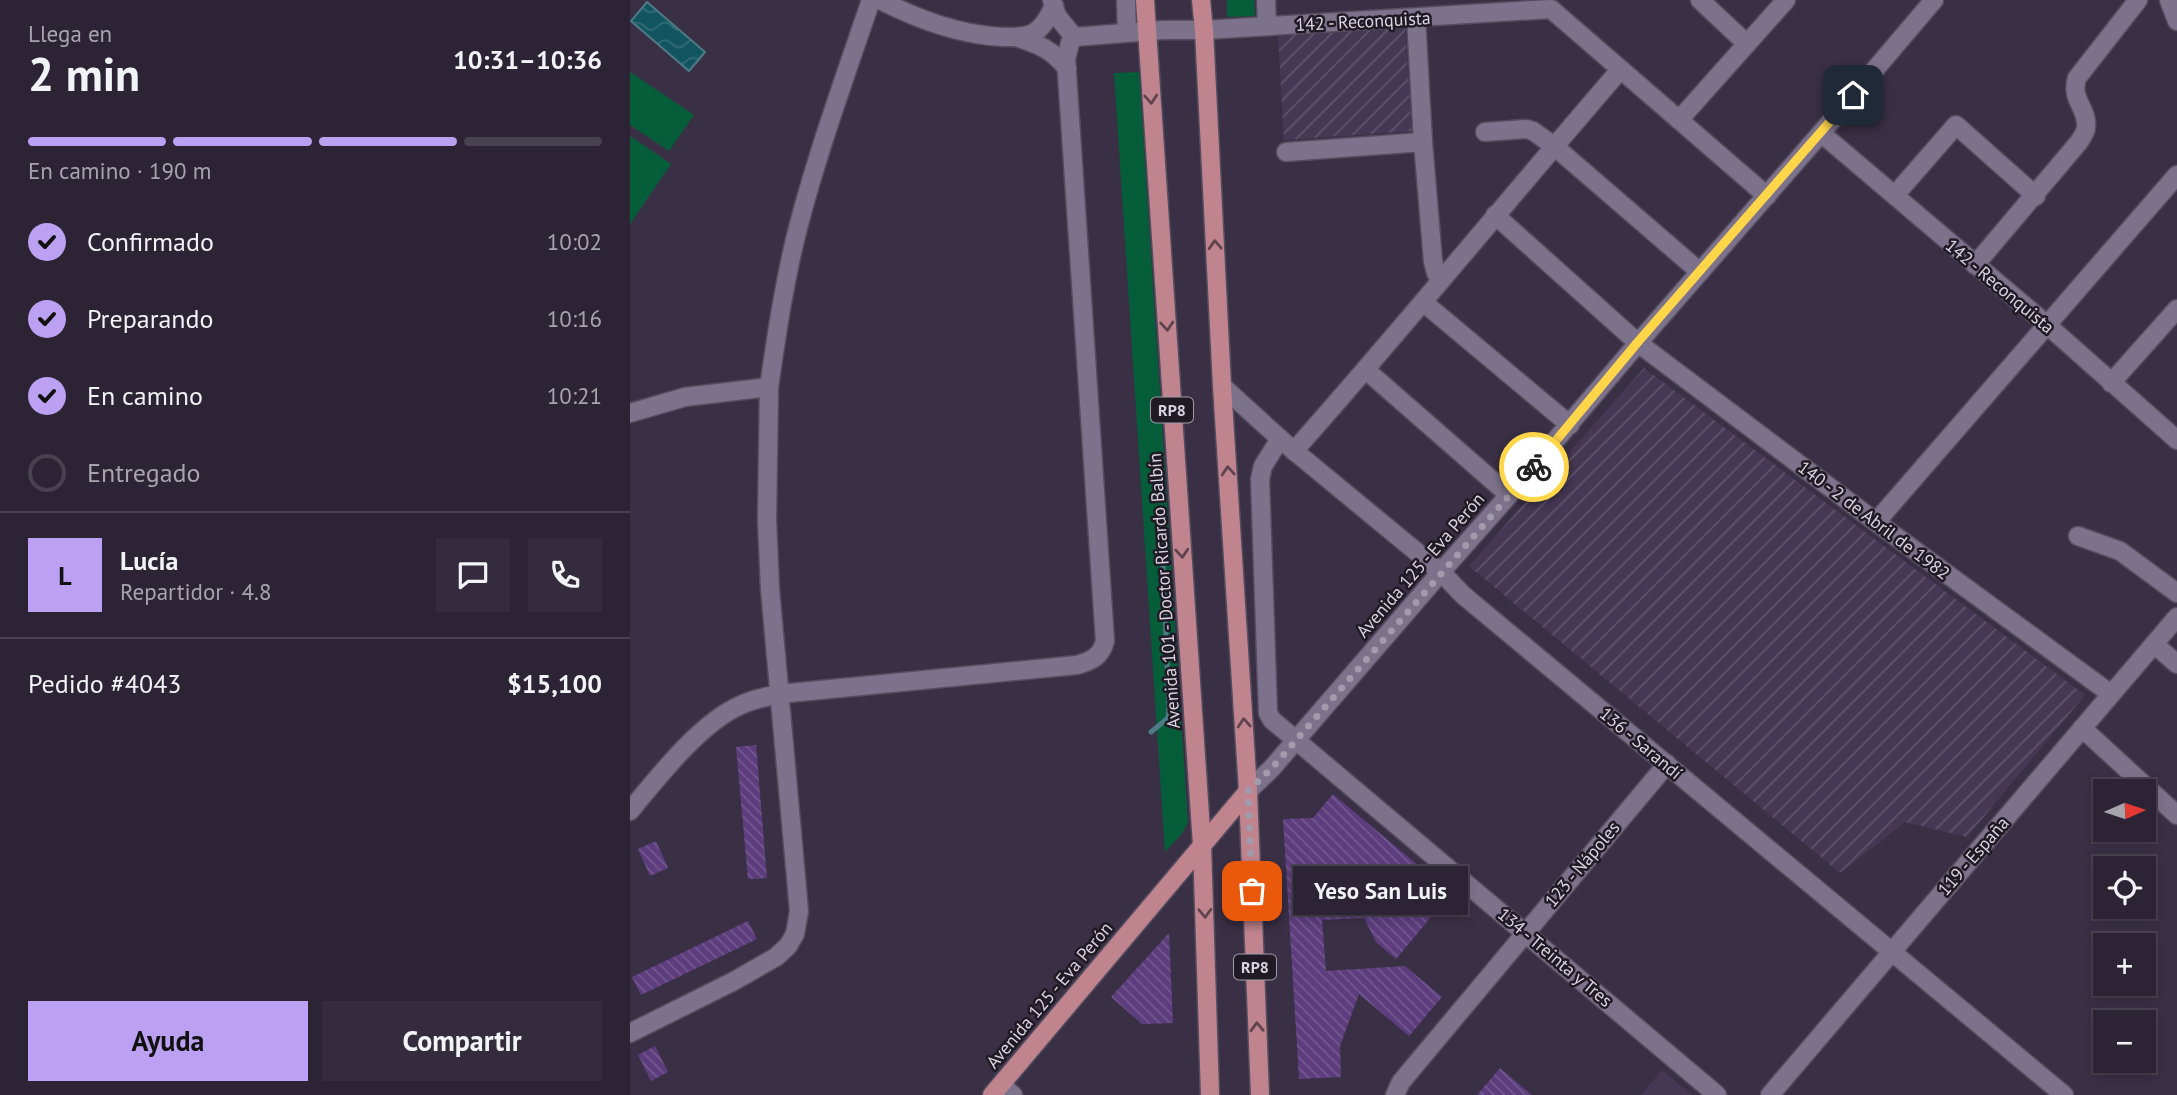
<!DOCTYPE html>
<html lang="es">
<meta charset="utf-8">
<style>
:root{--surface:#2c2434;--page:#342c3c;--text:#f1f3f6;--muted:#a6a4ac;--line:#48414f;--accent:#bca0f2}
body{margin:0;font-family:"PT Sans",sans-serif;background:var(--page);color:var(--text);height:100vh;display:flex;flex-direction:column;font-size:26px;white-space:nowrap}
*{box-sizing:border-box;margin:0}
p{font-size:23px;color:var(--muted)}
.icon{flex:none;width:38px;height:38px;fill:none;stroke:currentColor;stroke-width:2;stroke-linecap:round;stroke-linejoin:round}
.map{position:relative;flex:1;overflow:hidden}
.drawer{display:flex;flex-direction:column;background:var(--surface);width:630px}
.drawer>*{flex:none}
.needle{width:46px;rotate:87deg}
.buttons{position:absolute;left:1463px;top:779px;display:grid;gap:14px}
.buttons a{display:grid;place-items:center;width:63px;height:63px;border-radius:0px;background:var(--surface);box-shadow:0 4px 10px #0003,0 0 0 2px var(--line);font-size:35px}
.pin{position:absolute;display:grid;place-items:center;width:60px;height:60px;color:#fff;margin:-30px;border-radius:14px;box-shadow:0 4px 10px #0006}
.courier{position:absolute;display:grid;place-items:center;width:70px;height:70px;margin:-35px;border:5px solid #ffd54a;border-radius:50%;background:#fff;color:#222;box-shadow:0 2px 9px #0007}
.bubble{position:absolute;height:49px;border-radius:0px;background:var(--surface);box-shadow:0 4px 10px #0003,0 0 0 2px var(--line);font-size:23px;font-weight:800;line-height:49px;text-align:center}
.summary em{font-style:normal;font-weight:800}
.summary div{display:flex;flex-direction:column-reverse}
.summary{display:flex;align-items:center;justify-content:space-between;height:119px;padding:0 28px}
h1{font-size:46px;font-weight:800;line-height:52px}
.bar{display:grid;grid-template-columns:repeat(4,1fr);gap:10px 7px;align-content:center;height:84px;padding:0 28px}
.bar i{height:9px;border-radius:5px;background:var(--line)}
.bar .selected{background:var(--accent)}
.bar p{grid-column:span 4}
.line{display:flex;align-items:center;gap:18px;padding:0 28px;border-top:2px solid var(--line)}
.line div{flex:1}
.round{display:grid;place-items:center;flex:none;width:74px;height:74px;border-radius:0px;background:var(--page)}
ol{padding:0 28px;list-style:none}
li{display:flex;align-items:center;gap:21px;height:77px}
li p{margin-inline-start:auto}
li .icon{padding:7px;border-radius:50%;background:var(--accent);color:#111;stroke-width:4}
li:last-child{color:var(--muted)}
li i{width:38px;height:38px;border:4px solid var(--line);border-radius:50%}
.button{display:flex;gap:14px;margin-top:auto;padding:14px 28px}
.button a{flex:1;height:80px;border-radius:0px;background:var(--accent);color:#111;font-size:28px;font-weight:800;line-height:80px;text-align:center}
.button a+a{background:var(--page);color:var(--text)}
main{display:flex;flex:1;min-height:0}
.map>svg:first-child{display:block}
</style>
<main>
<section class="drawer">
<div class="summary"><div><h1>2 min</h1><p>Llega en</p></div><em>10:31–10:36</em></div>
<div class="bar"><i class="selected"></i><i class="selected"></i><i class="selected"></i><i></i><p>En camino · 190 m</p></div>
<ol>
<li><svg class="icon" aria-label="check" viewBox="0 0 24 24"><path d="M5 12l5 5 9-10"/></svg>Confirmado<p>10:02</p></li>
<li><svg class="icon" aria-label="check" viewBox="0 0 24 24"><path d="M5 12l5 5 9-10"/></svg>Preparando<p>10:16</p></li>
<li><svg class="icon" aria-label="check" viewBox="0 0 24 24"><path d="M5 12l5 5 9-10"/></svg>En camino<p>10:21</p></li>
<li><i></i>Entregado</li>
</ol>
<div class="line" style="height:126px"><b class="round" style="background:var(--accent);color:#111">L</b><div><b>Lucía</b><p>Repartidor · 4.8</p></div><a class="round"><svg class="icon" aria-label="chat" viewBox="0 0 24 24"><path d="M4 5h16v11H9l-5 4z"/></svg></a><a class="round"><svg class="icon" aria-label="phone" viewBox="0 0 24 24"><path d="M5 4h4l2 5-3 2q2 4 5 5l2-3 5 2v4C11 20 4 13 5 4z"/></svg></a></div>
<div class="line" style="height:91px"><div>Pedido #4043</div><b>$15,100</b></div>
<div class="button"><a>Ayuda</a><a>Compartir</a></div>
</section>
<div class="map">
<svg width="1547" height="1095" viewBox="0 0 1547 1095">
<defs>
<pattern id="industrial-furrows" width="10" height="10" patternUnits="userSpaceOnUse" patternTransform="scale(1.75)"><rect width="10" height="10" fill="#453854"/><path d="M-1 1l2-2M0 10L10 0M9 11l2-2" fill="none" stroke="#5f546c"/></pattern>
<pattern id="water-waves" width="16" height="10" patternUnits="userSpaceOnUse" patternTransform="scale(1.75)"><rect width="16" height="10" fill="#12545f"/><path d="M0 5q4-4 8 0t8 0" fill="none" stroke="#346c76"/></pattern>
<pattern id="building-back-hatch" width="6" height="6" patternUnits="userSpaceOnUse" patternTransform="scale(1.75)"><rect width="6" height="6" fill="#5d3d7d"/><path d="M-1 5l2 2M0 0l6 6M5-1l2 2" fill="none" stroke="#74588f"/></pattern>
</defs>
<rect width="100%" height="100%" fill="#3a3046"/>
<polygon fill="#453854" points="1032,1070 1062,1095 1011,1095"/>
<g fill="url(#industrial-furrows)">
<polygon points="775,28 782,131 654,140 648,36"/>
<polygon points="1014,368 1455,695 1337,837 1275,822 1210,873 839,566"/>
</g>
<g fill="#055e39">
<polygon points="581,0 624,0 625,16 597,17 597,0"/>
<polygon points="0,72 64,115 39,151 0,125"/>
<polygon points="509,72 558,823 550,836 535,852 484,73"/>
<polygon points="0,136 41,164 0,224"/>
</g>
<polygon fill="url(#water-waves)" stroke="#4e7a86" stroke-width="2" points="17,2 75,52 59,71 1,21"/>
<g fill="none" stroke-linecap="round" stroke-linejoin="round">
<polyline stroke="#4e7a86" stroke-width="5" points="521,732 538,718 539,708 533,566"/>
</g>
<g fill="url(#building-back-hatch)">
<polygon points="126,745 137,878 118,879 106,747"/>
<polygon points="703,794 821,893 766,959 746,942 734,918 692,920 696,971 775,966 812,997 779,1036 729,994 710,1046 711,1077 669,1079 653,819 683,818"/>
<polygon points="26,841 38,868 20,876 8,849"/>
<polygon points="118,921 127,939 11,995 2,977"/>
<polygon points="539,933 543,1023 512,1024 481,997"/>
<polygon points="25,1046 38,1072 21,1081 8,1055"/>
<polygon points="870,1068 902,1095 847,1095"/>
</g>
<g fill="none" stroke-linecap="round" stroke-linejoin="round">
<defs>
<g id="minor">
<path d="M250,0C289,20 329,35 373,37C384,37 396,38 405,32C414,26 419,16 424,6"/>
<polyline points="496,0 497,32"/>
<polyline points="636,0 637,26"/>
<polyline points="1070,0 1117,44"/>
<polyline points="1539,0 1547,21"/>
<polyline points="786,18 793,142 803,261 806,273 811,280"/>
<path d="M386,37C410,45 421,49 437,68"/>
<polyline points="444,37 533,30 574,30 921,9 1137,196"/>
<polyline points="1049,120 1156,0"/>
<polyline points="855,132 896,129 903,131 924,146 1070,272"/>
<polyline points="1191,133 1416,324 1547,440"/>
<polyline points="656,152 793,142"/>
<polyline points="1265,195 1326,125 1406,196"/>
<polyline points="865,215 1008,343 1246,522 1481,694"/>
<path d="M1345,265L1449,142C1452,137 1456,132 1456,127C1458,108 1440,100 1447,78L1508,0"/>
<polyline points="793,302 940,425"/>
<polyline points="736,370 879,495"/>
<polyline points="1481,383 1547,309"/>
<polyline points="592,386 657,445 811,572 833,595 1434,1095"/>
<path d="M139,387C147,332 155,277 169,224C189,148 216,74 241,0"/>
<polyline points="0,413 55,397 139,387 137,520 140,589 169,911 165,934 158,946 146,957 104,981 0,1033"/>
<polyline points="650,439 633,466 630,479 638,713 642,720 1087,1095"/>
<path d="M664,451C775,326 881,196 990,70"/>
<polyline points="1246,522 1547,175"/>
<polyline points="1448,536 1490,551 1547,593"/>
<polyline points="1524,644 1547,664"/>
<polyline points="1452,728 1547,815"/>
<polyline points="618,791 642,768 811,572 879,495 1008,343 1191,133 1304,0"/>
<path d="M0,811C28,777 71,722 111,705C123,699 136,697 149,694L447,665C461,661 471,657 475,641L436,59L440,43L444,37L427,16L422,0"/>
<polyline points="371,1085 383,1095"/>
<polyline points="765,1095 771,1082 1037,764"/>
<polyline points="1140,1095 1547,617"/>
</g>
<g id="major">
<polyline points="515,0 572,845 580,1095"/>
<polyline points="571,0 574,30 592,386 618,791 630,1095"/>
<polyline points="362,1095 618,791"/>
</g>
</defs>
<use href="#minor" stroke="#554d5f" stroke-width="21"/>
<use href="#major" stroke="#554d5f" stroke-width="21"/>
<use href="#minor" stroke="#7d728b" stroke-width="18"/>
<use href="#major" stroke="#c0848f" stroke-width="18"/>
</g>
<defs><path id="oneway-chevron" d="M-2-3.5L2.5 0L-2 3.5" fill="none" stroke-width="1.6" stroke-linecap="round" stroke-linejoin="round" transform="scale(1.75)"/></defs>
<g stroke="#5f444f">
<use href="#oneway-chevron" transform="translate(521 99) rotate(86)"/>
<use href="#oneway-chevron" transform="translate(585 245) rotate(-93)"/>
<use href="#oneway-chevron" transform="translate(537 326) rotate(86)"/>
<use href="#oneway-chevron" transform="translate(598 471) rotate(-94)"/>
<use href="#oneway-chevron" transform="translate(552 553) rotate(86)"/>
<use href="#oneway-chevron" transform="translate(614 723) rotate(-94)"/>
<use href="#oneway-chevron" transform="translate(575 913) rotate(88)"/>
<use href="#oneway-chevron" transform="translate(627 1027) rotate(-92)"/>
</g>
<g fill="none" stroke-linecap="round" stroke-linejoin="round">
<polyline stroke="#a29bab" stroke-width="7" stroke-dasharray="0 12.6" points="622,891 618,791 642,768 904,467"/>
<polyline stroke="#ffd54a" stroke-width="9" points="904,467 1007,343 1223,95"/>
</g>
<g text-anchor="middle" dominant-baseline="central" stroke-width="5" stroke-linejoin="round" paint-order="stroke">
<g fill="#1f1a24" stroke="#a29ca9" stroke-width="2">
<rect x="521" y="397.5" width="42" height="25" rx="5"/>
<rect x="604" y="954.5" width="42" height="25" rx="5"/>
</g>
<g font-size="16" font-weight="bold" fill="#dad4e2">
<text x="542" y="410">RP8</text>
<text x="625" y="967">RP8</text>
</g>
<g font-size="18" fill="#dad4e2" stroke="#1f1a24">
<text transform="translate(733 21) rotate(-3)">142 - Reconquista</text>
<text transform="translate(1370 286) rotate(40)">142 - Reconquista</text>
<text transform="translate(1244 520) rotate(37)">140 - 2 de Abril de 1982</text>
<text transform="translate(790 565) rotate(-49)">Avenida 125 - Eva Perón</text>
<text transform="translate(534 591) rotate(-94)">Avenida 101 - Doctor Ricardo Balbín</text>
<text transform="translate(1011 743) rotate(40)">136 - Sarandí</text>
<text transform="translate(1343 856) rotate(-49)">119 - España</text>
<text transform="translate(952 864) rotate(-50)">123 - Nápoles</text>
<text transform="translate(925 957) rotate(40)">134 - Treinta y Tres</text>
<text transform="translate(419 995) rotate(-50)">Avenida 125 - Eva Perón</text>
</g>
</g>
</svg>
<div class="buttons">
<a><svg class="needle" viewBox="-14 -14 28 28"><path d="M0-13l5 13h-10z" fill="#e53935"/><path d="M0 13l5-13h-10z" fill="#a6a4ac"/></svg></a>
<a><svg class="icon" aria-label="locate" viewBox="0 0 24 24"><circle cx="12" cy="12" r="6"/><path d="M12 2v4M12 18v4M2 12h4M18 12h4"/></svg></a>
<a>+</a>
<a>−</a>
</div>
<div class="pin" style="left:622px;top:891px;background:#ea580c"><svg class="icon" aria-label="bag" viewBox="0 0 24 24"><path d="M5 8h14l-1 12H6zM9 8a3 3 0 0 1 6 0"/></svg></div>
<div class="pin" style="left:1223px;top:95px;background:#1f2937"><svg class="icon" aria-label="home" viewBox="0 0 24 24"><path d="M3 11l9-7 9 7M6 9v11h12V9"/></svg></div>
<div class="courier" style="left:904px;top:467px"><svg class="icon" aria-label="bike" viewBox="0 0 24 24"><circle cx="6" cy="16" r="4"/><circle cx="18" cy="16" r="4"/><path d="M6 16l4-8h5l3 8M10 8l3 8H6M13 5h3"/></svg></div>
<div class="bubble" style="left:663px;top:866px;width:175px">Yeso San Luis</div>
</div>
</main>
